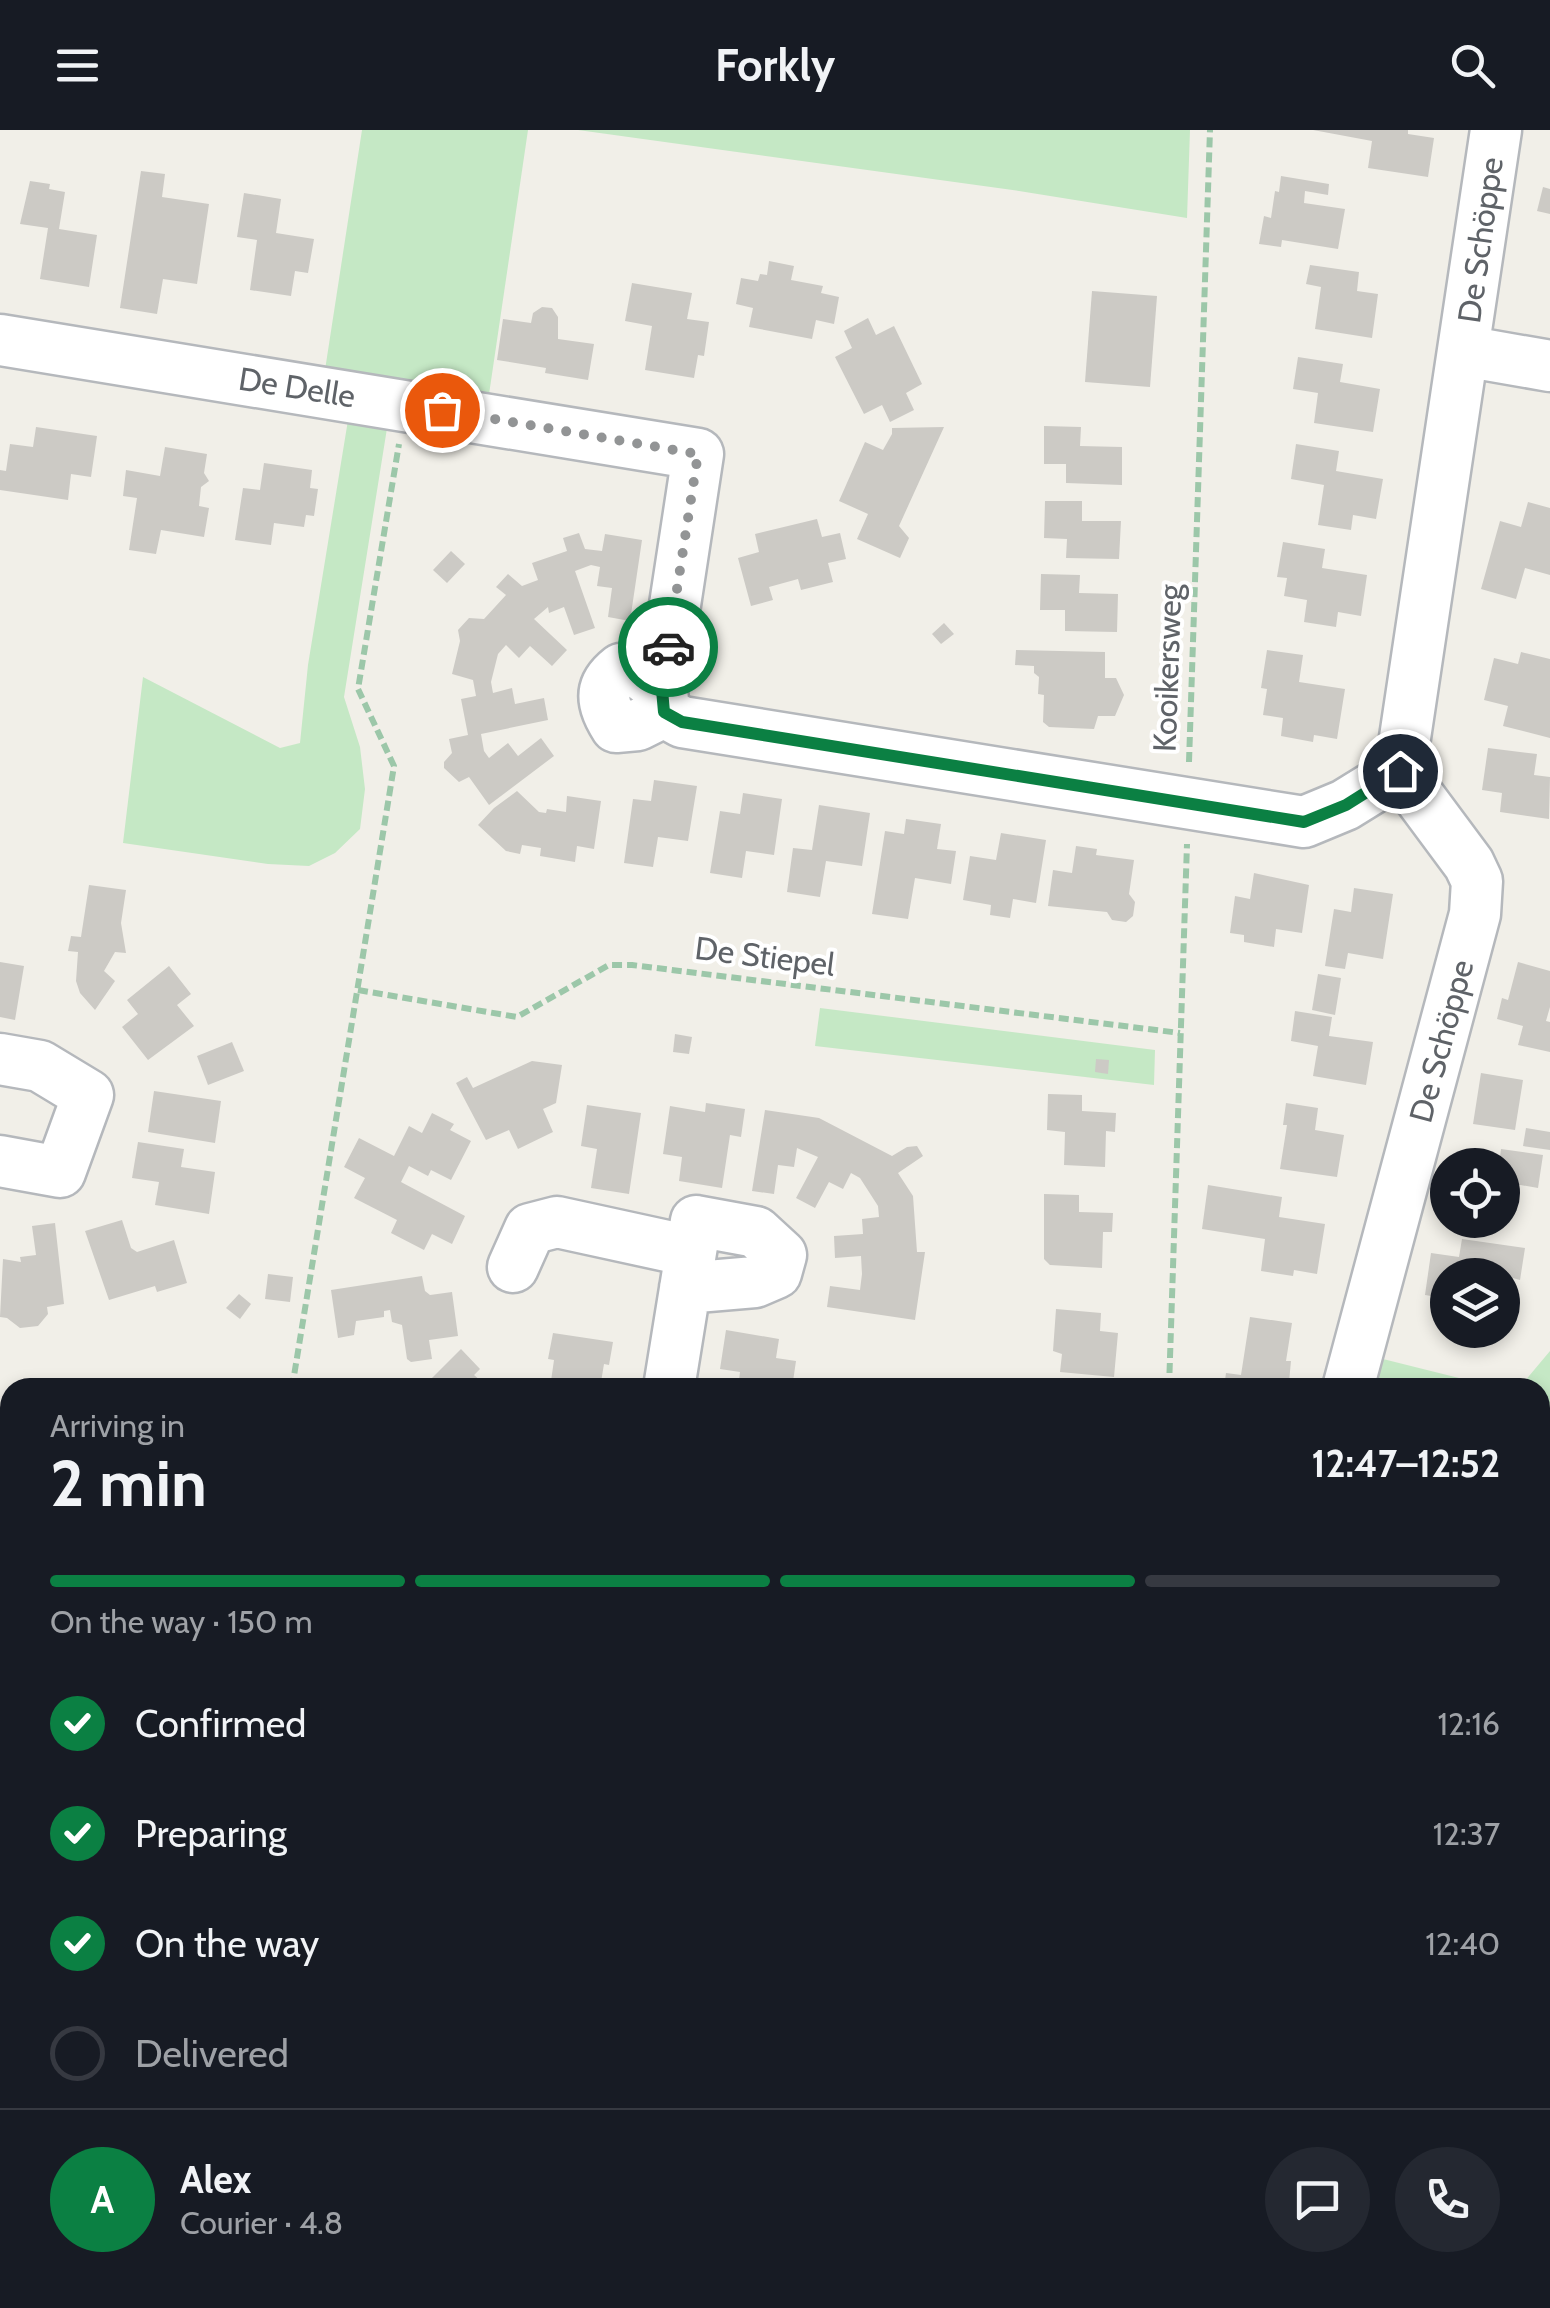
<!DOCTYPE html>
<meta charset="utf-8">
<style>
:root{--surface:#171b24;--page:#242831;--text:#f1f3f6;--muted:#9ea1a6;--line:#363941;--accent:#0b8043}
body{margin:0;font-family:Cabin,sans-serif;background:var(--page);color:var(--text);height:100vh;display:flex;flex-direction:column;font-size:38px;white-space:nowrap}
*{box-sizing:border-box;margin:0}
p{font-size:32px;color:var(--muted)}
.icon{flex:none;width:55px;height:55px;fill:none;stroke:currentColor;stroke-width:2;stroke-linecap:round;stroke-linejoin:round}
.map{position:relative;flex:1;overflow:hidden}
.details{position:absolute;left:0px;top:1248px;width:1550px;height:932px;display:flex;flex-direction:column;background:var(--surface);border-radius:30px 30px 0 0;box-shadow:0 5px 15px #0003}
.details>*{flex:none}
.tools{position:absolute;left:1430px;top:1018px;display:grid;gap:20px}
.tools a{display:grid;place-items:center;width:90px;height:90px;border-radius:50%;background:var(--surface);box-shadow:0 5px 15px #0003;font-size:50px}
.pin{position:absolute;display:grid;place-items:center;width:85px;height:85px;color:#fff;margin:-42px;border:5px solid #fff;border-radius:50%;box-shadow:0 2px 10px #0007}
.courier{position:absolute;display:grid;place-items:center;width:100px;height:100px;margin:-50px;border:8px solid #0b8043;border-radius:50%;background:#fff;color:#222;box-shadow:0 2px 12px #0007}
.summary em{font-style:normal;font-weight:800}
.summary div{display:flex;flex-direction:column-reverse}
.summary{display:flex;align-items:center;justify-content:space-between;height:170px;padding:0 50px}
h1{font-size:65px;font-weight:800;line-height:75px}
.bar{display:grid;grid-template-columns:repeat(4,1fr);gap:15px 10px;align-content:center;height:120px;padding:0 50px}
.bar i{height:12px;border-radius:8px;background:var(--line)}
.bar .selected{background:var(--accent)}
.bar p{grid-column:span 4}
.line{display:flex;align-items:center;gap:25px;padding:0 50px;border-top:2px solid var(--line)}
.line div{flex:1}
.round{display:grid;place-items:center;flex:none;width:105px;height:105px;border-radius:52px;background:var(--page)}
ol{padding:0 50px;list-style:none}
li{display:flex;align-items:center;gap:30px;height:110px}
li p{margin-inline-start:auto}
li .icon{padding:10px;border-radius:50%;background:var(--accent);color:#fff;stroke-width:4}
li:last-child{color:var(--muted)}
li i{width:55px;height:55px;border:5px solid var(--line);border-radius:50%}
header{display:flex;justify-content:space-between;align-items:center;height:130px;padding:0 50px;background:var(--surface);font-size:45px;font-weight:800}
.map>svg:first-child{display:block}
</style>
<header><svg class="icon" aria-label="menu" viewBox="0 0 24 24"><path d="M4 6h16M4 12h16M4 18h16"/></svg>Forkly<svg class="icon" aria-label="search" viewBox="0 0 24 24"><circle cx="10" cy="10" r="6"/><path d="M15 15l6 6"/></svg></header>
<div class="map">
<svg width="1550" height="2178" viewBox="0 0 1550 2178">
<rect width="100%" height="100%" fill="#f1efe8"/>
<g fill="#c5e8c5">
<polygon points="362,0 528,0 487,278 323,253"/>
<polygon points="578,0 1190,0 1187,88 1019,61"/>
<polygon points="349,284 388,292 344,567 360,617 365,659 360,699 335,723 309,736 268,734 123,713 143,547 280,618 300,613 308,535"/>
<polygon points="820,878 1155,920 1154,955 815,916"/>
<polygon points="1550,1221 1550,1590 1540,1599 1540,1258 1519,1258"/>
<polygon points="1371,1226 1495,1257 1362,1258"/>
<polygon points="1550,1757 1550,1942 1540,1948 1540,1766"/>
<polygon points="0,1858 10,1858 10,2108 0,2107"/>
<polygon points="1550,2012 1550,2178 1270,2178 1291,2170 1540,2170 1540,2020"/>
<polygon points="0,2160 10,2161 10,2170 230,2170 451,2178 0,2178"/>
<polygon points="604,2170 1117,2170 1114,2178 520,2178"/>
</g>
<g fill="#cccac5">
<polygon points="1313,0 1408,0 1408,4 1434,8 1428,47 1368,38 1372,11"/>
<polygon points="141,41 165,44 162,67 209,74 197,154 163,149 157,184 120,178"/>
<polygon points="1281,46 1329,54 1328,65 1305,61 1304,73 1345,79 1338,119 1282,110 1281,117 1259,114 1264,86 1271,88 1275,61 1279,62"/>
<polygon points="30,51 50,54 49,59 65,62 59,99 97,105 89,157 40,149 48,98 20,94"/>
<polygon points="1543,57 1550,59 1550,84 1537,81"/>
<polygon points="244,63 281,69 276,103 314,109 308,143 295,141 291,166 250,160 257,110 237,107"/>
<polygon points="769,131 794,136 791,150 823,156 821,163 839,167 834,194 816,190 812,209 749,197 753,178 736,174 741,148 758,151 760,144 767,145"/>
<polygon points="1310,135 1359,142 1357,161 1378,164 1372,208 1315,199 1321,157 1306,154"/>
<polygon points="632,153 692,163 687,189 709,192 704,226 698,225 694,248 645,240 652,196 625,191"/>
<polygon points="1092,161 1157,166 1150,257 1085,252"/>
<polygon points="542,177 552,178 558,187 558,209 594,214 588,250 545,243 546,238 497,230 503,189 531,193 533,183"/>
<polygon points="868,188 876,205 894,196 922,254 906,263 914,280 890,292 882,275 864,284 835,227 852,218 844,201"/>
<polygon points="1298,227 1343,234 1340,252 1380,259 1373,302 1314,293 1318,263 1293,259"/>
<polygon points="1044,296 1081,297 1080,316 1122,317 1122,355 1066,353 1066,334 1044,334"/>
<polygon points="36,297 97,306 91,347 71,344 68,370 0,360 0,340 6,341 10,314 33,317"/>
<polygon points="944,297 899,396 909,408 900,428 857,409 868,384 839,371 865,312 883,320 892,304 892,298"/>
<polygon points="1296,314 1339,321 1336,341 1383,349 1376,389 1353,385 1351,400 1318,395 1324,355 1291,349"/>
<polygon points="165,317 207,324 204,343 209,351 201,357 199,376 209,378 204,407 161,400 156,424 129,420 137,368 123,366 126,340 160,346"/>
<polygon points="264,333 312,340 310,358 318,359 314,386 306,385 304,397 274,393 271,415 235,410 243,358 260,360"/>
<polygon points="1045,371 1082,371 1082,391 1121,391 1119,429 1066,428 1067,409 1044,408"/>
<polygon points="1528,372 1550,378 1550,445 1525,438 1516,469 1481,459 1500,391 1521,397"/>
<polygon points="817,389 822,407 840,403 846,429 828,433 833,452 801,460 798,449 769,457 773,470 751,476 738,428 759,422 755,404"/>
<polygon points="579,403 585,419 602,421 605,404 642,410 630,491 608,487 612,458 597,456 600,437 591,435 575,441 595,498 574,505 564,477 549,483 548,477 534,489 567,520 552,536 530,516 519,528 506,515 498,524 491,552 493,563 512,558 515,574 544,568 548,590 481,604 484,621 489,628 508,613 518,626 541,608 554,626 489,675 469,647 459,652 444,638 444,632 452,623 449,609 468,605 461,569 476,566 473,550 452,544 460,511 458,500 469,488 484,489 506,465 496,457 508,444 522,456 538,450 532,433 567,421 563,408"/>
<polygon points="1283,412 1325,419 1322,438 1367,445 1361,486 1338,482 1336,497 1304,492 1307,470 1284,466 1287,448 1277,447"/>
<polygon points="451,421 465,434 447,453 433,440"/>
<polygon points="1041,444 1080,445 1079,463 1118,464 1117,502 1065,501 1065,480 1040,480"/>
<polygon points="944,493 954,504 941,514 932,504"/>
<polygon points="1016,520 1105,522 1105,548 1116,548 1124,565 1115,586 1098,586 1094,599 1049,597 1043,592 1044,565 1038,564 1039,547 1034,543 1034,536 1015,535"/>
<polygon points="1267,520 1303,525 1299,552 1345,559 1337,609 1314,605 1313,612 1281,606 1283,588 1263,585 1267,559 1261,558"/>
<polygon points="1521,522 1550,529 1550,608 1503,596 1508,576 1484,570 1494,528 1518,534"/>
<polygon points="1488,618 1537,624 1534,645 1550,647 1549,689 1500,682 1502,663 1482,660"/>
<polygon points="654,650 697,656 688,711 658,707 653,737 624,733 633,669 651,671"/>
<polygon points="517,661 539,682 546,683 547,679 566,682 567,666 601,671 594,719 577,716 575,732 540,726 541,718 522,715 520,724 506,721 478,695 494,678"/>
<polygon points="743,663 782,669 774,725 746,721 742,748 710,743 720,681 740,684"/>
<polygon points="819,675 870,683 862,736 826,731 820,767 787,762 793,718 812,720"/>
<polygon points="906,689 941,694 937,719 956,721 951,754 915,748 908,789 872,784 885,701 904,704"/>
<polygon points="1001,703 1046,710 1036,773 1013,769 1010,788 990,785 991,775 963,770 970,726 996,730"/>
<polygon points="1076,716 1097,719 1096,725 1134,730 1129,764 1135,772 1133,786 1126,792 1112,790 1107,782 1048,776 1053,740 1072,743"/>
<polygon points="1254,743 1309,755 1302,803 1276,799 1274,817 1244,812 1244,805 1230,803 1235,766 1250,769"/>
<polygon points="89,755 126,760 121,793 126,823 115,822 104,841 115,851 95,880 80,863 76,851 78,822 68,821 71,806 81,807"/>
<polygon points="1354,758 1393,764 1383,829 1348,823 1345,839 1325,836 1334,779 1351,782"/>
<polygon points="0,832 24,836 15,890 0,887"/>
<polygon points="1518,832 1550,841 1550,877 1546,891 1550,892 1550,922 1518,915 1523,896 1497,889 1502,868 1508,870"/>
<polygon points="169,836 191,864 177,875 194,896 148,930 122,897 138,884 127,870"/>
<polygon points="1318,844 1341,848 1335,885 1312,880"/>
<polygon points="1295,881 1332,887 1329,906 1373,912 1366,955 1313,946 1318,916 1291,911"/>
<polygon points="675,904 692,907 689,924 673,922"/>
<polygon points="232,912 244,941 208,955 197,926"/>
<polygon points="1096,929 1109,930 1108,944 1095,942"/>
<polygon points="532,931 562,935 556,973 543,979 553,1002 518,1019 509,1000 486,1010 456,953 467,947 473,958"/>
<polygon points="1481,943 1523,950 1515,1000 1473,994"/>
<polygon points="154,961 221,971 215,1013 148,1002"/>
<polygon points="1048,964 1082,965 1082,981 1116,983 1115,1002 1106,1001 1105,1037 1064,1035 1065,1002 1047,1000"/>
<polygon points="706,973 745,979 741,1007 730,1005 722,1058 679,1051 682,1027 663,1024 670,976 705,982"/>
<polygon points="1286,973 1318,978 1315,1000 1344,1005 1337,1047 1280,1039 1287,995 1283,995"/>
<polygon points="587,975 641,983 629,1064 591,1058 597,1019 581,1016"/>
<polygon points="765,980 819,988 892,1026 907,1017 917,1016 923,1026 898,1043 913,1066 917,1122 925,1122 915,1190 827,1177 830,1156 860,1160 862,1144 861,1126 835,1128 834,1106 863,1104 862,1089 879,1087 878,1076 860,1048 851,1043 843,1059 829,1052 815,1078 796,1068 818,1027 797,1018 794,1037 778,1035 774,1064 752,1061"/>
<polygon points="432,983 454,994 450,1000 471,1011 451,1050 431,1040 428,1046 409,1036 401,1052 465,1086 452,1114 432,1104 424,1120 391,1103 397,1090 354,1068 365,1048 344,1037 359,1008 394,1026 409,996 422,1003"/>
<polygon points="1526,998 1550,1002 1550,1020 1523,1016"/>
<polygon points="138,1012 184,1019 181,1037 215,1042 209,1084 155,1075 159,1052 132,1048"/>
<polygon points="1501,1019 1543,1025 1538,1058 1515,1054 1508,1091 1502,1090 1502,1035 1499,1035"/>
<polygon points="1208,1055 1282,1067 1279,1087 1325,1094 1317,1144 1294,1140 1293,1146 1261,1141 1265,1109 1202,1099"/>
<polygon points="1044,1064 1079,1065 1079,1082 1113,1083 1112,1102 1103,1102 1102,1138 1050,1135 1044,1129"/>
<polygon points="122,1090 131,1118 137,1122 174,1110 187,1153 157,1162 155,1156 109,1170 85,1101"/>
<polygon points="55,1093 64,1174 47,1177 48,1184 38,1196 20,1198 7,1188 0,1187 3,1129 21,1132 20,1127 36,1125 32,1096"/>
<polygon points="1462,1109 1525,1118 1520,1150 1502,1145 1448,1145 1448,1195 1438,1193 1434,1188 1437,1167 1425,1165 1431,1123 1459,1127"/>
<polygon points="268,1144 293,1147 290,1172 265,1169"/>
<polygon points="422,1146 425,1161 430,1165 452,1162 458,1206 429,1210 432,1229 411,1232 407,1229 402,1195 392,1192 390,1180 384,1181 384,1187 356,1191 354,1205 338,1208 331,1160"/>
<polygon points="239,1164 251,1174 240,1189 226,1178"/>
<polygon points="1056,1179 1101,1183 1100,1201 1118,1203 1114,1247 1060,1242 1062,1224 1053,1221"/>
<polygon points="1250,1187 1292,1193 1286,1231 1291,1231 1289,1252 1262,1248 1260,1258 1224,1258 1226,1243 1241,1245"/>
<polygon points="726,1200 779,1209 776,1228 796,1231 792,1258 738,1258 740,1242 720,1239"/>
<polygon points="553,1203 613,1212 609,1235 604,1234 600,1258 550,1258 554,1230 548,1229"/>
<polygon points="461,1219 480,1239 474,1245 482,1252 501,1258 422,1258"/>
<polygon points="3,1407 10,1409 10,1475 7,1487 0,1493 0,1408"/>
<polygon points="8,1722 10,1722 10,1775 0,1774"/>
</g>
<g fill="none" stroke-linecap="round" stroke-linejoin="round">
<defs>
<g id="minor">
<polyline points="0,210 698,324 662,560 664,582 682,592 1304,692 1345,675 1400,641"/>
<polyline points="1464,221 1550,236"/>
<path d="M662,560L638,542L621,539C598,557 601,574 616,597L638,595L664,582"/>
<polyline points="0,929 40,936 88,965 60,1042 0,1031"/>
<polyline points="513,1137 530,1099 557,1092 690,1121"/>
<polyline points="669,1258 696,1091 756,1102 781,1125 776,1143 755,1152 685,1158"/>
<polyline points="1348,1258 1475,784 1477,751 1469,734 1400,641 1496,0"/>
<polyline points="0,1582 10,1584"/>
<polyline points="1540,1963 1550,1958"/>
<polyline points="1142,2178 1143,2170"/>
</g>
<g id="major">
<polyline points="1540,1626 1550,1616"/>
<polyline points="1540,1742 1550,1732"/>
<polyline points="0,2131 10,2131"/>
</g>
</defs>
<use href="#minor" stroke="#b5b8bc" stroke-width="55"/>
<use href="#major" stroke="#f2c960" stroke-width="60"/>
<g stroke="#9cc7a9" stroke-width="6" stroke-dasharray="10 5" stroke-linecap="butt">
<polyline points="1189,632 1210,0"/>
<polyline points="358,860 517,887 609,835 632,835 1180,903"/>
<polyline points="292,1258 394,636 358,559 399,314"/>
<polyline points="1169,1258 1187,714"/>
</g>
<use href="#minor" stroke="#fff" stroke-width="50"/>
<use href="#major" stroke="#fff2af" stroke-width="55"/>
</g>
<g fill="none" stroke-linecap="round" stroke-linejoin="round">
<polyline stroke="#929495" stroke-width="10" stroke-dasharray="0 18" points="442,280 698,324 668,517"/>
<polyline stroke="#0b8043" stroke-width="12" points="668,517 662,560 664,582 682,592 1304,692 1346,675 1400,641"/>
</g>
<g text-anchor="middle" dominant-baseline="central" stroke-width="8" stroke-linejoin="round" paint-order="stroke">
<g font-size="32" fill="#5f6368" stroke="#fff">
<text transform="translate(1480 110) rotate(-82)">De Schöppe</text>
<text transform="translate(297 257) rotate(9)">De Delle</text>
<text transform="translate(1167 538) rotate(-88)">Kooikersweg</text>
<text transform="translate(765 826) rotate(7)">De Stiepel</text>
<text transform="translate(1441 911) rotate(-75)">De Schöppe</text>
</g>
</g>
</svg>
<div class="tools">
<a><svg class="icon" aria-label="locate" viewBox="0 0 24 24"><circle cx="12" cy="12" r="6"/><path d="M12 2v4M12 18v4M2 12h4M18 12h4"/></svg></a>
<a><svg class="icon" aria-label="layers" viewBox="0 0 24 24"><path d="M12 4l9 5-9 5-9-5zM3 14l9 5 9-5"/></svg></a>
</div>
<div class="pin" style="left:442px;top:280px;background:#ea580c"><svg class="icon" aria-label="bag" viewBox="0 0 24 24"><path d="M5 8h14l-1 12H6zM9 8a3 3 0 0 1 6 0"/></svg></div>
<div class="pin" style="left:1400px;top:641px;background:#1f2937"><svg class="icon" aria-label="home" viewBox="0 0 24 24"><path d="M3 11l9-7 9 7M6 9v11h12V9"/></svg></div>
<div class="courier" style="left:668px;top:517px"><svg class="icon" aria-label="car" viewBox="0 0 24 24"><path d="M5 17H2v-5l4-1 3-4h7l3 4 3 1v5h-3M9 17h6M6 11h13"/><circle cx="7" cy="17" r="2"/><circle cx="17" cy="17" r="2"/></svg></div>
<section class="details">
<div class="summary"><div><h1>2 min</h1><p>Arriving in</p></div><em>12:47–12:52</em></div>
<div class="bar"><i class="selected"></i><i class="selected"></i><i class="selected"></i><i></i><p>On the way · 150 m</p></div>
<ol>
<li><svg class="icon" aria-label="check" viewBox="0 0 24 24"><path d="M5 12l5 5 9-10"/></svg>Confirmed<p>12:16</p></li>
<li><svg class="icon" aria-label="check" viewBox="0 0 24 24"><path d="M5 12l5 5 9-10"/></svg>Preparing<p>12:37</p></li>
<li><svg class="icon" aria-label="check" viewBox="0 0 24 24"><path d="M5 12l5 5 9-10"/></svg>On the way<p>12:40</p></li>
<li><i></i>Delivered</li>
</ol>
<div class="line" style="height:180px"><b class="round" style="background:var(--accent);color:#fff">A</b><div><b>Alex</b><p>Courier · 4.8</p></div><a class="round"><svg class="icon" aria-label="chat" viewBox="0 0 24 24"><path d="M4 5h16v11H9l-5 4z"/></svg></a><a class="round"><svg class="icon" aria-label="phone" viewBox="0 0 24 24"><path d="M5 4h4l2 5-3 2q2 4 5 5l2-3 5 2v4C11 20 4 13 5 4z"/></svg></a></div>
</section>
</div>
